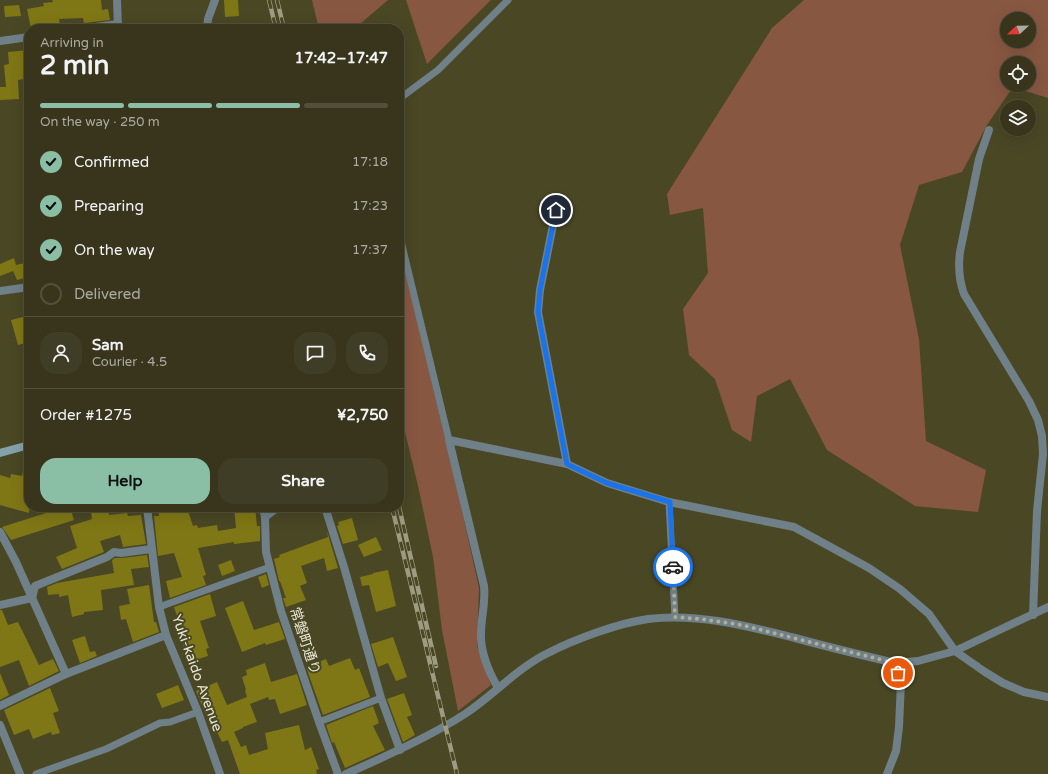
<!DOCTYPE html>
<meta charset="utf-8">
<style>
:root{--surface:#38351c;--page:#3f3d25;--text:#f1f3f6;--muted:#ababa3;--line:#52503b;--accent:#8abfa5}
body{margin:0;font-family:"Varela Round","Noto Sans JP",sans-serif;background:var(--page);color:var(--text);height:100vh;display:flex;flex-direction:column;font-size:15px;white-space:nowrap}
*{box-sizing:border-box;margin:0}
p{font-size:13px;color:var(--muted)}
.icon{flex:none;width:22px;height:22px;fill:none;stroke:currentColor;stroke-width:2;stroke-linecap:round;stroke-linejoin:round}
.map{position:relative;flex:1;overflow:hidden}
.side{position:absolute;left:24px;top:24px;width:380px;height:488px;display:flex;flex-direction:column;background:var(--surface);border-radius:16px;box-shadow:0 4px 16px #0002,0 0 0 1px var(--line)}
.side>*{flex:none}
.needle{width:26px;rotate:248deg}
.buttons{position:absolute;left:1000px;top:12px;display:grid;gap:8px}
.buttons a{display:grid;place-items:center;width:36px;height:36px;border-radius:50%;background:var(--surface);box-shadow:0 4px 16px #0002,0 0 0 1px var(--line);font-size:20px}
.pin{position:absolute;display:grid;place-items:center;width:34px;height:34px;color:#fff;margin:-17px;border:2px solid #fff;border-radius:50%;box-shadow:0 1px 4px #0007}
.courier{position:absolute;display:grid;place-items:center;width:40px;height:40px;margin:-20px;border:3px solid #1a73e8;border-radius:50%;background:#fff;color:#222;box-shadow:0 1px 5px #0007}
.overview em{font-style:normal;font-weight:700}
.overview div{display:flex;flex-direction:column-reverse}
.overview{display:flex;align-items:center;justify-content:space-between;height:68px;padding:0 16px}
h1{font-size:26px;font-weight:700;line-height:30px}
.bar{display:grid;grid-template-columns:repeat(4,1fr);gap:6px 4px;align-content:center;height:48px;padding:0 16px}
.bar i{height:5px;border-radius:3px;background:var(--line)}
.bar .on{background:var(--accent)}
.bar p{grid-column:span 4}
.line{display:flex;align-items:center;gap:10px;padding:0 16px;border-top:1px solid var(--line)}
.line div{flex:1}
.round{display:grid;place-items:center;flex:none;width:42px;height:42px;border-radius:16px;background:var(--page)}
ol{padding:0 16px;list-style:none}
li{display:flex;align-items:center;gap:12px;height:44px}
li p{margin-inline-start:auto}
li .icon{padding:4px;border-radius:50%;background:var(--accent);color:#111;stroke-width:4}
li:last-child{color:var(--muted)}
li i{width:22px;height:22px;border:2px solid var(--line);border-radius:50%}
.primary-button{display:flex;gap:8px;margin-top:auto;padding:8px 16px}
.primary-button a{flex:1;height:46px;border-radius:16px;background:var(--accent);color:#111;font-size:16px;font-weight:700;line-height:46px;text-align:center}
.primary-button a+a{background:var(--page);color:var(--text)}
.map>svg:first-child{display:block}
</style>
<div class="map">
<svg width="1048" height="774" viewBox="0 0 1048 774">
<rect width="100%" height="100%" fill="#4a4725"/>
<g fill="#885742" fill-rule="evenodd">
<polygon points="312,0 388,0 354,29 319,29"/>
<polygon points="406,0 491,0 427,64"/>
<path d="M804,0H1048V98L1013,87L987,125L962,172L919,185L900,245L919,339L926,441L986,470L978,512L915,506L827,450L790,379L757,396L751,442L732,430L715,379L689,355L683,309L708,273L703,208L670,215L667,194L772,28ZM1007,19H1029V41H1007ZM1007,63H1029V85H1007Z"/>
<polygon points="399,246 454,475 479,588 477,646 491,685 458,711 442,630 433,557 419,490 399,407"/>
</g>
<g fill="#7f7715">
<polygon points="52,0 101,0 102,10 108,9 110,20 84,23 83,18 59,19 60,25 44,27 44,29 31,29 27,9 44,6 43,3 53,2"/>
<polygon points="224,0 238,0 239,16 225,17"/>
<polygon points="19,5 21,16 5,17 4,6"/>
<polygon points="28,50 29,78 18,80 19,99 0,100 0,87 6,87 4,65 9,64 8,52"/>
<polygon points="14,258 16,265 29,262 29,277 17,280 13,271 0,276 0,264"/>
<polygon points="27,316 29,322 29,342 18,345 11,320"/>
<polygon points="26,460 29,460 29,513 0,505 0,475 10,478 11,474 22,476"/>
<polygon points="65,507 70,507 74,520 11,540 2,527"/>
<polygon points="158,507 183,507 183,512 188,511 193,526 197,525 198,528 217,525 218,531 236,528 234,507 255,507 257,526 260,526 260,541 234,544 234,542 198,548 206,575 203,576 206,585 170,598 166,581 182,577 174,553 158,556 154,516 159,516"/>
<polygon points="108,509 109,515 127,513 128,516 141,515 146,544 123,547 120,535 100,541 104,552 62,569 56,557 77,548 70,526 92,519 91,512"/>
<polygon points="352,518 358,540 343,544 337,526 339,525 338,522"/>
<polygon points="327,531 338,568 327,571 324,558 301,566 307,583 300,586 306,600 286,607 283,598 286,598 280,581 279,581 274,559 280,557 279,555 328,537"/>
<polygon points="376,537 382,550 364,557 358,545"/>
<polygon points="147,555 149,567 131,569 134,585 101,590 103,610 84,612 84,614 72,617 68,595 59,597 59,594 48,595 47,587 57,583 114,573 112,560 115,558 122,558"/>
<polygon points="231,560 235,571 222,576 218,565"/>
<polygon points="388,570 396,606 376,612 369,585 362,586 360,577 373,574 373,573"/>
<polygon points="266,574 269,585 262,588 258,577"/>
<polygon points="149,585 154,622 156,622 159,632 133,642 126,619 121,620 119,606 130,604 127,589"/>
<polygon points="210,594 216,616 200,621 209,648 206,649 208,656 189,662 180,635 183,634 174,607"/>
<polygon points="243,601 254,630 279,622 285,639 266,645 265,643 242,652 225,608"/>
<polygon points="0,610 2,610 8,625 18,622 39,665 53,659 59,671 29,686 19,660 0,667"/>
<polygon points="85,636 90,652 95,651 97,656 80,663 72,640"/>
<polygon points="393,637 407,677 396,681 388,663 378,667 371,644"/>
<polygon points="350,658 355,670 359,668 370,697 323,715 306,667 326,659 329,666"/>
<polygon points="265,663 271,682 297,674 307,705 280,714 275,699 269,700 268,697 250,704 257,722 243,727 243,728 234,732 241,747 246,745 249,755 268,749 265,733 299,725 305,750 311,747 319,769 316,770 317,774 240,774 228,740 222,742 215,728 212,729 196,691 217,682 227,705 247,697 245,690 246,690 242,677 247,675 246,670"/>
<polygon points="0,673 9,695 0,700"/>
<polygon points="178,685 184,700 162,708 156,694"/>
<polygon points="50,688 59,711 53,713 60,733 52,735 51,732 33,739 29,729 14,735 4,710"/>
<polygon points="404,693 412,715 407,717 415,735 403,742 387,699"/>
<polygon points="373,706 379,723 373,726 385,750 345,768 334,742 332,743 326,725"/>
</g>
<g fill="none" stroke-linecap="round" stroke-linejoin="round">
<g stroke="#6f8088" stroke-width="7">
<polyline points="399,99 438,70 508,0"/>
<polyline points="399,233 449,440"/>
<polyline points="669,502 675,617"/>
<polyline points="159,607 270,567"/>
<polyline points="319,722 381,698"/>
<polyline points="36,774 106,749 160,723 170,722 198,712"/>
</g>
<g stroke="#6f8088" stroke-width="8">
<polyline points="117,0 118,27"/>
<polyline points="81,29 118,24"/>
<polyline points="207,29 208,19 215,0"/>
<polyline points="0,41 29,37"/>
<path d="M989,130L979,159L960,252C958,267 959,280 964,294L1029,401L1038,420L1042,436L1043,454L1037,511L1033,615"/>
<polyline points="556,210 540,290 538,312 567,464"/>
<polyline points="0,291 29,287"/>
<polyline points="147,507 159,607 166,635 198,712 220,774"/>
<polyline points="263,507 265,517 266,552 281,611 319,722 338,774"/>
<polyline points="325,507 344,567 381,698 400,750"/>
<polyline points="265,517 278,507"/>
<polyline points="0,532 16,562 66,674"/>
<polyline points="0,605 32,598 35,586 107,557 114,552 121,553 151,549"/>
<path d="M498,688C490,674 482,655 481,639C480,621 486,604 484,586L449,440L567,464L607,483L669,502L794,527L869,568L900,589L929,614L955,651L985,672L1003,683L1024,692L1048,697"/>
<polyline points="0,706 66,674 166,635"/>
<path d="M346,774C386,756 429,737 465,714C494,695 517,668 548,653C575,639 619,623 648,619C698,613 747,626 795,638C828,647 861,655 895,663L918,661L955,651L1048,607"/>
<polyline points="887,774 896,751 899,727 901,682 895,663"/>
</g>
<polyline stroke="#6f8088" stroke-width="8" points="0,725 20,774"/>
<polyline stroke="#85a1ac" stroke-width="8" points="0,453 29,445"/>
<defs>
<g id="rail">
<polyline points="269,0 276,29"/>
<polyline points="277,0 284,29"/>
<polyline points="392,507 457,774"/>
<polyline points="399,507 436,666"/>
</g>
</defs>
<use href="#rail" stroke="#9d9b81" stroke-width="4.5"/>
<use href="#rail" stroke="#4a4725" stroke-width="3" stroke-dasharray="9" stroke-linecap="butt"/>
</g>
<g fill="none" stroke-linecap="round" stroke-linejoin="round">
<polyline stroke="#b0ae96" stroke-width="4" stroke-dasharray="0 7.2" points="673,567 675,617 701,619 742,625 894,663 898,673"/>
<polyline stroke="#1a73e8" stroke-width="5" points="556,210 540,290 538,312 567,464 607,483 670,502 673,567"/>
</g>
<g text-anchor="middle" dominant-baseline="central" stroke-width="4" stroke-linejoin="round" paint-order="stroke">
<g font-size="14" fill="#e7e6d3" stroke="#4a4725">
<text transform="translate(305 641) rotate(72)">常磐町通り</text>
<text transform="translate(197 673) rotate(70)">Yuki-kaido Avenue</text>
</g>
</g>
</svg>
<div class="buttons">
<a><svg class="needle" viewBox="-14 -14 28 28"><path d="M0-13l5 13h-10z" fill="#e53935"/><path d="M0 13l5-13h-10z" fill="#ababa3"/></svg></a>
<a><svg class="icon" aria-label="locate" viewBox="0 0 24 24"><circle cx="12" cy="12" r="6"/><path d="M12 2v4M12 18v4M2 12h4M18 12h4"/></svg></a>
<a><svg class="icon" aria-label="layers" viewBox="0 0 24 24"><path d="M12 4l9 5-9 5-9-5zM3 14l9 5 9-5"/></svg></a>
</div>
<div class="pin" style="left:898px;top:673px;background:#ea580c"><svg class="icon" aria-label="bag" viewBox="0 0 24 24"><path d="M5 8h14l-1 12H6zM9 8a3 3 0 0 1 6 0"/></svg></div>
<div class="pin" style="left:556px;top:210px;background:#1f2937"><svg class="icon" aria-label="home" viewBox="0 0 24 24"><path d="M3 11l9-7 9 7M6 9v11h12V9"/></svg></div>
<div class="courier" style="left:673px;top:567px"><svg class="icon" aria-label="car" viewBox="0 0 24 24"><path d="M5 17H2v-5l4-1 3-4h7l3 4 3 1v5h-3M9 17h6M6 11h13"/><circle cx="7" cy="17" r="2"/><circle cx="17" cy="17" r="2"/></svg></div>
<section class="side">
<div class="overview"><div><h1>2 min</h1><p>Arriving in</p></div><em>17:42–17:47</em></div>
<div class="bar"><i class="on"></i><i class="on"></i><i class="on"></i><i></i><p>On the way · 250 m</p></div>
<ol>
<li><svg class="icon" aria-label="check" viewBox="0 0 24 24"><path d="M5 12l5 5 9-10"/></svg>Confirmed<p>17:18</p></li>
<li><svg class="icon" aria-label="check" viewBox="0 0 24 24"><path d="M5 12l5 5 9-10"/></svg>Preparing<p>17:23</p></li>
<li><svg class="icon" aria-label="check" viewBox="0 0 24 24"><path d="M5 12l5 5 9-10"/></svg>On the way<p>17:37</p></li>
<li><i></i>Delivered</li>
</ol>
<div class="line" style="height:72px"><a class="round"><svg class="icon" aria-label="person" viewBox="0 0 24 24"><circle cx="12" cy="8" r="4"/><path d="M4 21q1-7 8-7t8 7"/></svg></a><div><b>Sam</b><p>Courier · 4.5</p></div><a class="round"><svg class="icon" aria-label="chat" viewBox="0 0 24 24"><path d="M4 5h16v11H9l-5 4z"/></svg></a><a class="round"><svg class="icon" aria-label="phone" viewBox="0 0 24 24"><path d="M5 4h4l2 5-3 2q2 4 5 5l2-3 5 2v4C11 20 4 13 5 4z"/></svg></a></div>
<div class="line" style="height:52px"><div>Order #1275</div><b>¥2,750</b></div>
<div class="primary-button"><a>Help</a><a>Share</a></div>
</section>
</div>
